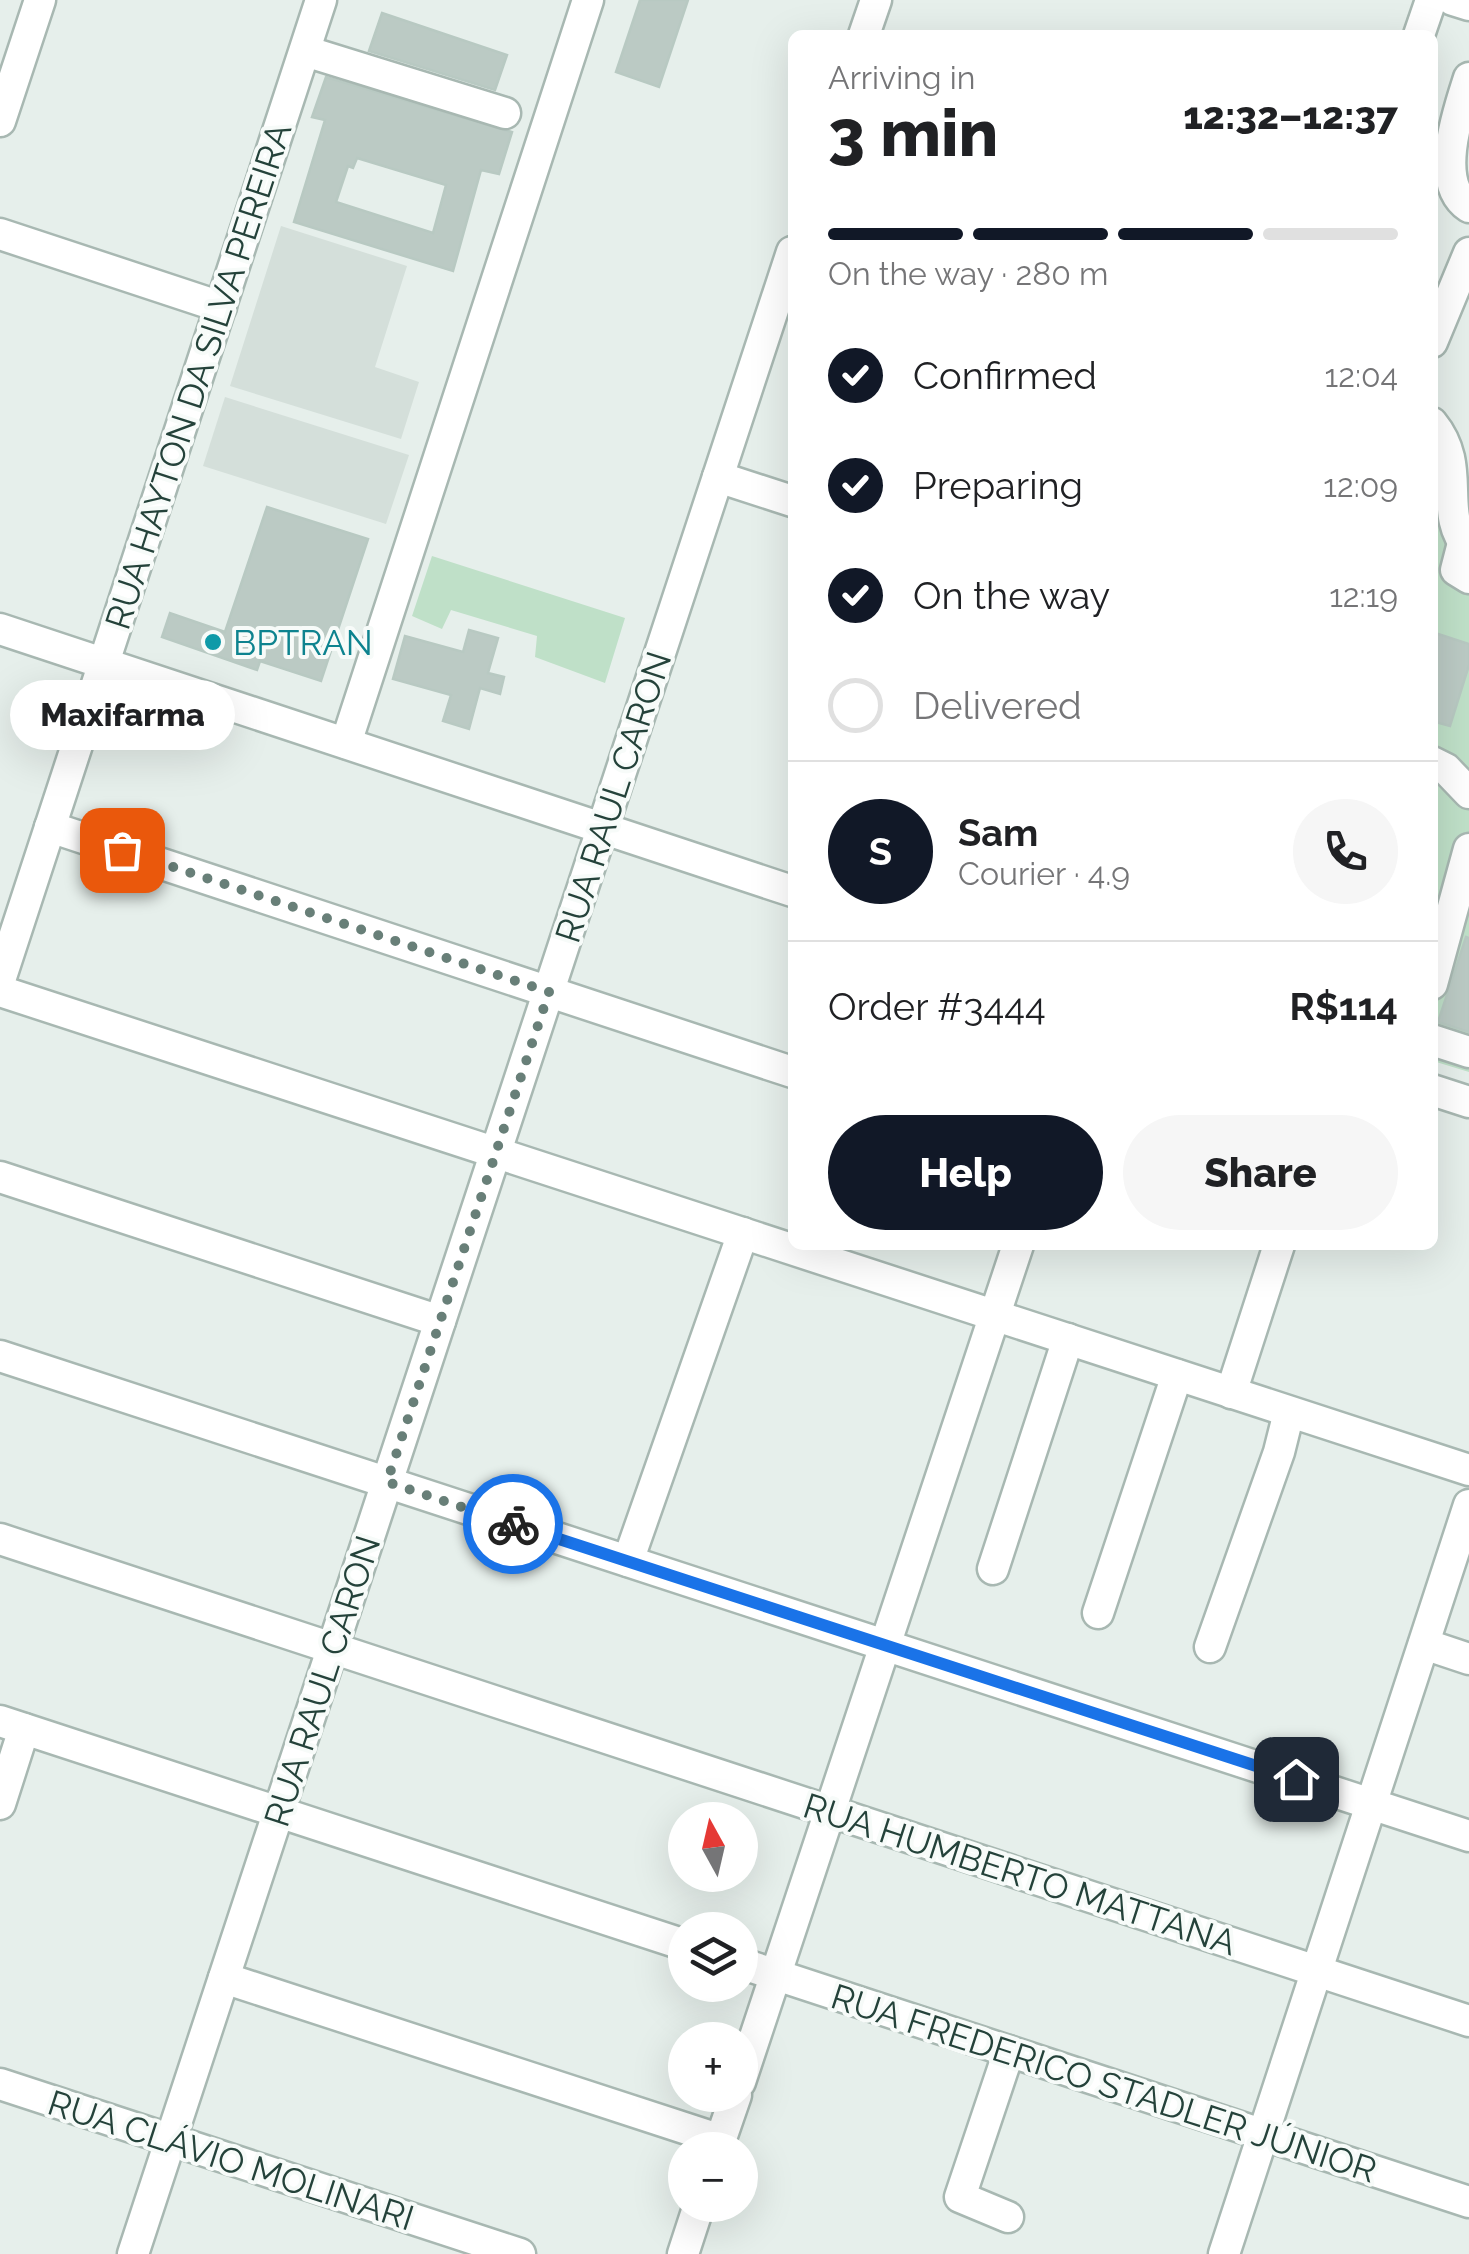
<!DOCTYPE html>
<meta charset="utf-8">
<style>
:root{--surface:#fff;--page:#f6f6f6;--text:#202124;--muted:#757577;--line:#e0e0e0;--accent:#111827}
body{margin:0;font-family:Raleway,sans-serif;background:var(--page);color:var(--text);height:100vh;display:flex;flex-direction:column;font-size:38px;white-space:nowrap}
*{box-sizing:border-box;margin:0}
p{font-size:32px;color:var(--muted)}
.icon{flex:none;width:55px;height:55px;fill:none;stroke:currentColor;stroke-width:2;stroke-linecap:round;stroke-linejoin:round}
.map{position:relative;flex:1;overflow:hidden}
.sheet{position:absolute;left:788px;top:30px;width:650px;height:1220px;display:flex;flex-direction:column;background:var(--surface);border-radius:15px;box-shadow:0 10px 40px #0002}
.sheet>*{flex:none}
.needle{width:65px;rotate:352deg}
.fabs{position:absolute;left:668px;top:1802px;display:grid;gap:20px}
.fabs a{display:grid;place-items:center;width:90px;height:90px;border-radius:50%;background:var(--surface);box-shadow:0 10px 40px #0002;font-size:50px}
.pin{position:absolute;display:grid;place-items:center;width:85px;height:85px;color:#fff;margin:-42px;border-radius:20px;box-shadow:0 5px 15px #0006}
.courier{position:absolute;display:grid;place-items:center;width:100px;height:100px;margin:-50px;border:8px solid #1a73e8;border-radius:50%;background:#fff;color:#222;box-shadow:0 2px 12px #0007}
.bubble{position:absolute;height:70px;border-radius:35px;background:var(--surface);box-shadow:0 10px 40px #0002;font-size:32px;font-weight:800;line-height:70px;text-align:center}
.headline em{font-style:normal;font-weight:800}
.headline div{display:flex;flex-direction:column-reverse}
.headline{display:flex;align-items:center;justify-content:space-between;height:170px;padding:0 40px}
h1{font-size:65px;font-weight:800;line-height:75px}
.bar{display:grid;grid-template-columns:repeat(4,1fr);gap:15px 10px;align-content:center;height:120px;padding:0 40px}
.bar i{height:12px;border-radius:8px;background:var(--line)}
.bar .current{background:var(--accent)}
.bar p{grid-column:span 4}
.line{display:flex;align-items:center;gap:25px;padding:0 40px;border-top:2px solid var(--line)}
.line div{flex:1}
.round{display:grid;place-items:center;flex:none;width:105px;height:105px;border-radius:52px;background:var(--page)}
ol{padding:0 40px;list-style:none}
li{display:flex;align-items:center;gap:30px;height:110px}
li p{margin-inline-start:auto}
li .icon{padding:10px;border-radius:50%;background:var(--accent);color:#fff;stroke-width:4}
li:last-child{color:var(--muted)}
li i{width:55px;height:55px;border:5px solid var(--line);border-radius:50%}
.cta{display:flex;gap:20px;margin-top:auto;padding:20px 40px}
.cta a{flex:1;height:115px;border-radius:60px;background:var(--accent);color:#fff;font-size:40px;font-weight:800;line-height:115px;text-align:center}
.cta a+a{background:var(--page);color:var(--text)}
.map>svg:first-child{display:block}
</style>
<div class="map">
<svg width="1469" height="2254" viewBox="0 0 1469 2254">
<rect width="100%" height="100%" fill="#e6efeb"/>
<g fill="#d4dfda">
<polygon points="281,226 407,266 375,367 419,382 401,439 230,386"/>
<polygon points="225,397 409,455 386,524 203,466"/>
</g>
<g fill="#bfe0c8">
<polygon points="1432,457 1438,462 1469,556 1469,1072 1433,1061"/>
<polygon points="432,556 625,618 605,683 535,657 537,636 451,610 442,629 412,616"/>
</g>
<g fill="#bbcac4" stroke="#b8c9c2" stroke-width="2.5" fill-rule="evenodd">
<polygon points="640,0 688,0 659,87 616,72"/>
<polygon points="382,13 507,55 495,90 369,51"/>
<path d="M326,77L512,132L499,174L481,170L453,271L294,222L325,120L312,117ZM357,158L446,185L433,233L336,202L348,166L353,168Z"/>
<polygon points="267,507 368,539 321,681 260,661 257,670 162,637 170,613 225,632"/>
<polygon points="469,630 498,638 488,673 504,677 500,694 480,688 469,729 443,721 451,695 393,679 405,636 463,652"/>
<polygon points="1432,632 1469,644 1469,665 1450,726 1432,721"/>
<polygon points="1466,937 1469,938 1469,1032 1438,1022"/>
</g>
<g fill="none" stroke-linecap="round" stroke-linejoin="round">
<defs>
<g id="minor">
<polyline points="1453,0 1469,5"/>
<polyline points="864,35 876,0"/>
<polyline points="1419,35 1431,0"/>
<polyline points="305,51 505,113"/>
<path d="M1469,78C1458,112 1433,183 1469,207"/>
<polyline points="0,121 40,0"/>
<polyline points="0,234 221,307"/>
<polyline points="1432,342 1469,253"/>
<path d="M1432,423C1469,468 1436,512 1469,549"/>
<polyline points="718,477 792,501"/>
<polyline points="1463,543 1456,570 1469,578"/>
<polyline points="0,629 792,891"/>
<polyline points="346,743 588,0"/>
<polyline points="1432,762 1446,769 1469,793"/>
<polyline points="50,827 792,1072"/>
<polyline points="0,980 321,0"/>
<polyline points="1432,984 1469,849"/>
<polyline points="0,991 1469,1470"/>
<polyline points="1432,1040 1469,1052"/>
<polyline points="1432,1090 1469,1102"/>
<polyline points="0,1177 440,1321"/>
<polyline points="0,1356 1469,1836"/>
<polyline points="1231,1393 1279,1245"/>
<polyline points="0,1539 1469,2021"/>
<polyline points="628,1561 743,1233"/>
<polyline points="993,1569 1068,1339"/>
<polyline points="1098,1613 1177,1375"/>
<polyline points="1424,1644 1469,1659"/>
<polyline points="1210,1647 1279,1452 1289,1412"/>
<polyline points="0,1721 685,1945"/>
<polyline points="0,1804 24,1729"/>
<polyline points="740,1963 1469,2202"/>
<polyline points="224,1978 721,2140"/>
<polyline points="740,2082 1018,1245"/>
<polyline points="0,2084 520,2254"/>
<polyline points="717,2150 736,2095"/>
<polyline points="1008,2217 960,2197 1009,2051"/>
<polyline points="133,2254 792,252"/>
<polyline points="683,2254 699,2205"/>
<polyline points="1224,2254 1469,1505"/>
</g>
</defs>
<use href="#minor" stroke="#a8b8b2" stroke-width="35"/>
<use href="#minor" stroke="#fff" stroke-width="30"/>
</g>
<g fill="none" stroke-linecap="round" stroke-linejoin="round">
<polyline stroke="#687f78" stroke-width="10" stroke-dasharray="0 18" points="122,850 549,992 387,1482 513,1524"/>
<polyline stroke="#1a73e8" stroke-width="12" points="513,1524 1296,1779"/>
</g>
<circle fill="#0f9aa8" stroke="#f7fbf9" stroke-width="4" cx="213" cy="642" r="10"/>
<g text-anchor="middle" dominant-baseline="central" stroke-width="8" stroke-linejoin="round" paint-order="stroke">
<g font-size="35" fill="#24423a" stroke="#f7fbf9">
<text transform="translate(198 376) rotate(-72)">RUA HAYTON DA SILVA PEREIRA</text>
<text transform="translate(613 797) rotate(-72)">RUA RAUL CARON</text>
<text transform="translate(322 1681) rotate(-72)">RUA RAUL CARON</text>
<text transform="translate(1020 1874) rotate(18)">RUA HUMBERTO MATTANA</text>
<text transform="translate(1104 2083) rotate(18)">RUA FREDERICO STADLER JÚNIOR</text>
<text transform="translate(231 2160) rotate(18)">RUA CLÁVIO MOLINARI</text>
</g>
<g font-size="35" fill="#0d838f" stroke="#f7fbf9" text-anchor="start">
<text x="233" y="642">BPTRAN</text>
</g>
</g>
</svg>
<div class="fabs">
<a><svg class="needle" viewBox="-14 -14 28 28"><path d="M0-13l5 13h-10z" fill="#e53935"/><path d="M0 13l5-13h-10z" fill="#757577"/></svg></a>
<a><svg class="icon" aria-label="layers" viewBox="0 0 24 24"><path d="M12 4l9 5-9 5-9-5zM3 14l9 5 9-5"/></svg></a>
<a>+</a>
<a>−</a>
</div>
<div class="pin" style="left:122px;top:850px;background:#ea580c"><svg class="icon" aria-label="bag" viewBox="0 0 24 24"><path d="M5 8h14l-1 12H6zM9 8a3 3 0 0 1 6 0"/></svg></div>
<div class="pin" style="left:1296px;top:1779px;background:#1f2937"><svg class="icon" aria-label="home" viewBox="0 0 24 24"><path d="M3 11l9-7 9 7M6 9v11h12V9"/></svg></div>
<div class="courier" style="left:513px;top:1524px"><svg class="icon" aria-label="bike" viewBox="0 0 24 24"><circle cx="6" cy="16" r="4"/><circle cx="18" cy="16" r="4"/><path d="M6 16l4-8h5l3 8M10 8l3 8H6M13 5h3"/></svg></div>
<div class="bubble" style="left:10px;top:680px;width:225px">Maxifarma</div>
<section class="sheet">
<div class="headline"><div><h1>3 min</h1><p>Arriving in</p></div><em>12:32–12:37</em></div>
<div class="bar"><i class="current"></i><i class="current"></i><i class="current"></i><i></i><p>On the way · 280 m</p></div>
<ol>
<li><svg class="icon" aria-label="check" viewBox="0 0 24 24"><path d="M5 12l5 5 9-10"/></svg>Confirmed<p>12:04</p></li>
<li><svg class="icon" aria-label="check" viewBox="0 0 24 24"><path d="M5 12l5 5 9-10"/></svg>Preparing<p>12:09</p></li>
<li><svg class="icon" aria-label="check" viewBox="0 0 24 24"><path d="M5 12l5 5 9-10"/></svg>On the way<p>12:19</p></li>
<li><i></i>Delivered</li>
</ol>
<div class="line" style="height:180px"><b class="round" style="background:var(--accent);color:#fff">S</b><div><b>Sam</b><p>Courier · 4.9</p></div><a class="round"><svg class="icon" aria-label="phone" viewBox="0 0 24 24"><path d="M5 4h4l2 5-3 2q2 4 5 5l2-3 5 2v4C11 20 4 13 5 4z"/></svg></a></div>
<div class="line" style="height:130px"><div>Order #3444</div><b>R$114</b></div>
<div class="cta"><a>Help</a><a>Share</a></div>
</section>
</div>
